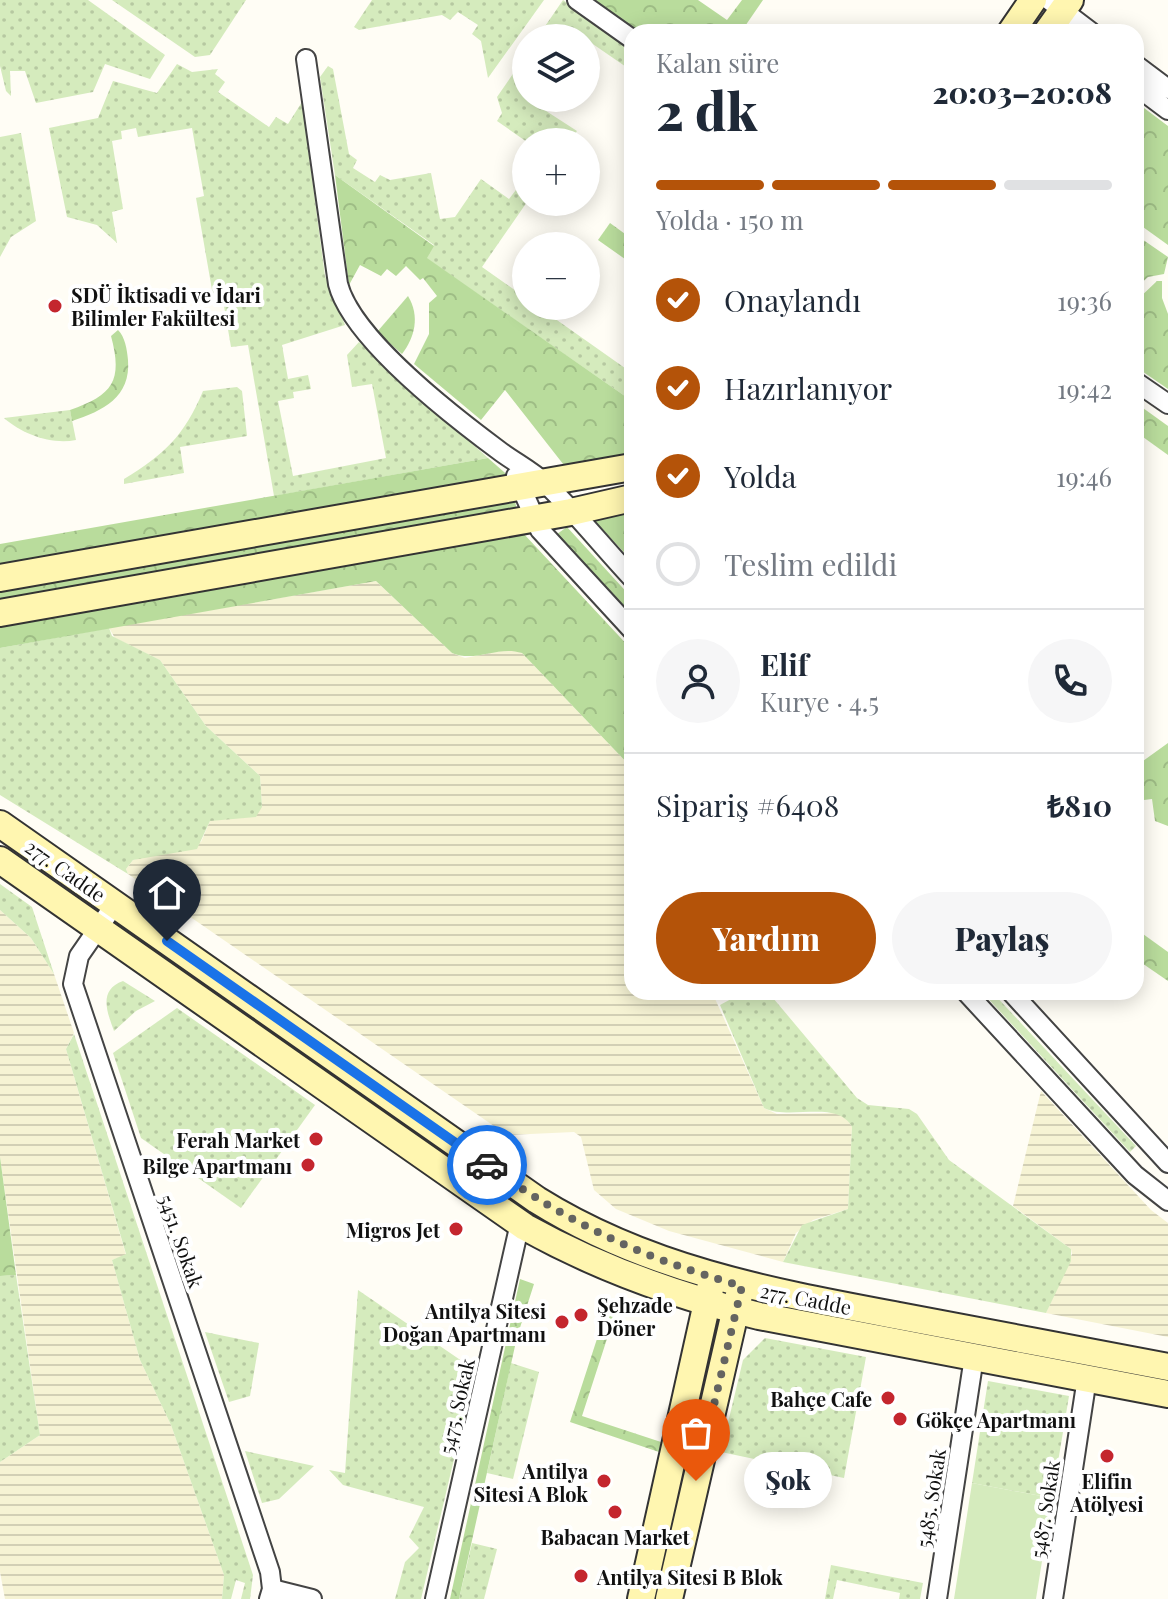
<!DOCTYPE html>
<html lang="tr">
<meta charset="utf-8">
<style>
:root{--surface:#fff;--page:#f6f6f7;--text:#1f2937;--muted:#747a83;--line:#e0e1e3;--accent:#b45309}
body{margin:0;font-family:"Playfair Display",serif;background:var(--page);color:var(--text);height:100vh;display:flex;flex-direction:column;font-size:30px;white-space:nowrap}
*{box-sizing:border-box;margin:0}
p{font-size:26px;color:var(--muted)}
.icon{flex:none;width:44px;height:44px;fill:none;stroke:currentColor;stroke-width:2;stroke-linecap:round;stroke-linejoin:round}
.map{position:relative;flex:1;overflow:hidden}
.panel{position:absolute;left:624px;top:24px;width:520px;height:976px;display:flex;flex-direction:column;background:var(--surface);border-radius:24px;box-shadow:0 4px 20px #0003}
.panel>*{flex:none}
.controls{position:absolute;left:512px;top:24px;display:grid;gap:16px}
.controls a{display:grid;place-items:center;width:88px;height:88px;border-radius:50%;background:var(--surface);box-shadow:0 4px 20px #0003;font-size:40px}
.pin{position:absolute;display:grid;place-items:center;width:68px;height:68px;color:#fff;margin:-82px -34px;border-radius:50% 50% 50% 0;rotate:-45deg;box-shadow:0 0 8px #0007}
.pin .icon{rotate:45deg}
.courier{position:absolute;display:grid;place-items:center;width:80px;height:80px;margin:-40px;border:6px solid #1a73e8;border-radius:50%;background:#fff;color:#222;box-shadow:0 2px 10px #0007}
.bubble{position:absolute;height:56px;border-radius:28px;background:var(--surface);box-shadow:0 4px 20px #0003;font-size:26px;font-weight:800;line-height:56px;text-align:center}
.headline em{font-style:normal;font-weight:800}
.headline div{display:flex;flex-direction:column-reverse}
.headline{display:flex;align-items:center;justify-content:space-between;height:136px;padding:0 32px}
h1{font-size:52px;font-weight:800;line-height:60px}
.bar{display:grid;grid-template-columns:repeat(4,1fr);gap:12px 8px;align-content:center;height:96px;padding:0 32px}
.bar i{height:10px;border-radius:6px;background:var(--line)}
.bar .on{background:var(--accent)}
.bar p{grid-column:span 4}
.line{display:flex;align-items:center;gap:20px;padding:0 32px;border-top:2px solid var(--line)}
.line div{flex:1}
.round{display:grid;place-items:center;flex:none;width:84px;height:84px;border-radius:42px;background:var(--page)}
ol{padding:0 32px;list-style:none}
li{display:flex;align-items:center;gap:24px;height:88px}
li p{margin-inline-start:auto}
li .icon{padding:8px;border-radius:50%;background:var(--accent);color:#fff;stroke-width:4}
li:last-child{color:var(--muted)}
li i{width:44px;height:44px;border:4px solid var(--line);border-radius:50%}
.cta{display:flex;gap:16px;margin-top:auto;padding:16px 32px}
.cta a{flex:1;height:92px;border-radius:48px;background:var(--accent);color:#fff;font-size:32px;font-weight:800;line-height:92px;text-align:center}
.cta a+a{background:var(--page);color:var(--text)}
.map>svg:first-child{display:block}
</style>
<div class="map">
<svg width="1168" height="1599" viewBox="0 0 1168 1599">
<defs>
<pattern id="farmland-rules" width="6" height="5" patternUnits="userSpaceOnUse" patternTransform="scale(2)"><rect width="6" height="5" fill="#f6f3d4"/><path d="M0 2.5h6" fill="none" stroke="#d2cfb5"/></pattern>
<pattern id="grass-dots" width="8" height="8" patternUnits="userSpaceOnUse" patternTransform="scale(2)"><rect width="8" height="8" fill="#d5ebbd"/><path d="M2 2h.1M6 6h.1" fill="none" stroke="#b6c8a1" stroke-width="1.8" stroke-linecap="round"/></pattern>
<pattern id="forest-crowns" width="20" height="18" patternUnits="userSpaceOnUse" patternTransform="scale(2)"><rect width="20" height="18" fill="#b9dc9c"/><path d="M2 6a3 3 0 1 1 6 0M12 15a3 3 0 1 1 6 0" fill="none" stroke="#9ebc85"/></pattern>
</defs>
<rect width="100%" height="100%" fill="#fffdf5"/>
<g fill="url(#farmland-rules)">
<polygon points="376,581 452,653 465,658 511,649 522,653 632,768 632,992 712,992 764,1108 777,1114 836,1113 846,1117 852,1127 848,1209 813,1220 796,1233 783,1262 669,1231 616,1209 594,1190 581,1137 574,1132 507,1135 128,874 126,869 133,860 201,842 210,821 262,807 260,776 206,726 160,660 115,638 109,628"/>
<polygon points="0,910 31,938 54,974 74,1033 66,1049 126,1255 112,1260 140,1360 171,1425 224,1575 222,1599 5,1599 0,1572 0,1462 40,1435 0,1157"/>
<polygon points="1041,1091 1151,1210 1168,1223 1168,1337 1046,1313 1072,1254 1071,1249 1013,1206"/>
</g>
<g fill="url(#grass-dots)">
<polygon points="0,0 88,0 165,55 150,79 105,64 93,92 36,103 25,71 10,71 11,96 6,91 0,66"/>
<polygon points="112,0 246,0 210,55 195,57"/>
<polygon points="372,0 544,0 488,78 481,41 472,34 478,25 458,12 450,20 442,15 359,30 354,27"/>
<polygon points="563,0 632,49 632,71 571,29 564,38 537,38"/>
<polygon points="526,55 526,98 577,131 569,142 527,142 497,121 502,113 497,97"/>
<polygon points="177,64 192,72 218,69 215,74 225,82 218,92 269,127 276,117 288,124 302,102 325,276 345,325 282,345 288,379 308,375 311,389 293,392 294,398 278,401 293,476 386,458 372,384 352,387 347,355 359,342 488,458 274,496 248,345 231,347 224,306 215,307 196,198 204,196 192,128 138,137 136,128 121,131 122,139 112,141 123,209 112,212 117,243 97,225 67,217 49,128 98,118 113,81 157,93"/>
<polygon points="328,66 333,69 349,154 357,160 353,168 375,182 380,175 390,180 431,173 440,219 455,217 481,179 509,199 519,186 526,191 527,202 482,267 526,298 526,306 537,306 632,373 632,401 426,258 434,245 335,175 320,77"/>
<polygon points="21,133 36,221 11,237 0,257 0,137"/>
<path d="M237,387L242,391L247,436L180,447L184,473L124,484V479C165,454 184,436 203,391Z"/>
<path d="M70,410L76,440C51,445 22,434 4,418Z"/>
<polygon points="109,628 112,636 160,660 206,726 260,776 262,807 256,817 210,821 197,849 133,860 126,869 128,874 0,795 0,648"/>
<polygon points="0,884 32,907 54,974 31,938 0,910"/>
<polygon points="122,925 683,1278 681,1284 610,1258 528,1215 119,930"/>
<path d="M123,981L155,1001L136,1011L114,1031C107,1012 98,990 123,981Z"/>
<path d="M744,992H768L857,1098L868,1105L909,1109L917,1114L949,1160L1071,1249V1261L1046,1313L783,1262L802,1225L848,1209L852,1127C837,1099 790,1121 764,1108L720,1005Z"/>
<polygon points="982,992 992,992 1136,1146 1130,1152"/>
<polygon points="177,1008 315,1105 241,1208 141,1138 113,1053"/>
<polygon points="74,1034 253,1575 250,1599 241,1599 245,1583 236,1580 231,1599 222,1599 224,1575 171,1425 140,1360 112,1260 126,1254 66,1049"/>
<polygon points="16,1275 40,1435 0,1462 0,1276"/>
<polygon points="358,1290 475,1370 421,1599 395,1599 405,1562 419,1548 409,1537 424,1507 343,1485 329,1470 345,1473"/>
<polygon points="205,1332 259,1343 250,1396 229,1402"/>
<polygon points="765,1338 866,1357 844,1478 721,1452 743,1360"/>
<polygon points="511,1363 539,1372 513,1479 487,1473"/>
<polygon points="988,1381 1069,1396 1052,1498 972,1483"/>
<polygon points="245,1451 314,1466 279,1499 262,1503"/>
<polygon points="472,1543 497,1549 484,1599 459,1599"/>
<polygon points="831,1565 923,1583 920,1599 899,1599 900,1593 837,1580 833,1599 825,1599"/>
</g>
<g fill="url(#forest-crowns)">
<polygon points="594,0 698,0 727,20 742,0 763,0 741,32 640,32"/>
<polygon points="1136,102 1168,126 1168,245 1136,222 1136,200 1143,190 1136,185"/>
<polygon points="335,175 434,246 427,258 632,401 632,456 567,469 505,390 481,420 414,364 429,334 429,303 437,296 423,278 420,280 406,266 396,276 387,269 381,276 360,265 349,285"/>
<polygon points="610,223 632,239 632,264 598,240"/>
<polygon points="1136,235 1168,257 1164,274 1148,277 1136,288"/>
<polygon points="1157,281 1162,281 1162,298 1168,314 1168,389 1136,367 1136,301"/>
<path d="M408,296C420,316 415,337 402,354L377,332Z"/>
<path d="M118,330C125,337 127,349 128,360C131,397 103,411 72,421L70,410C113,395 123,381 111,336Z"/>
<polygon points="1136,403 1168,426 1168,455 1136,432"/>
<polygon points="488,458 512,479 0,568 0,544"/>
<polygon points="515,501 517,511 0,602 0,589"/>
<polygon points="632,510 632,561 593,519"/>
<polygon points="567,527 632,598 632,614 557,534"/>
<path d="M523,533L632,650V768L522,653C498,645 476,663 452,653L376,581L0,648V626Z"/>
<polygon points="1168,743 1168,826 1155,821 1152,799 1136,801 1136,766"/>
<polygon points="1136,929 1168,952 1168,981 1136,959"/>
<polygon points="0,1157 16,1275 0,1276"/>
<polygon points="520,1279 534,1284 517,1337 459,1599 450,1599"/>
<polygon points="607,1308 616,1311 582,1416 661,1442 659,1452 570,1422"/>
</g>
<polygon fill="#d5ebbd" points="972,1483 1052,1498 1036,1599 954,1599"/>
<g fill="none" stroke-linecap="round" stroke-linejoin="round">
<defs>
<g id="street">
<polyline points="577,0 632,39"/>
<polyline points="1049,0 1091,32"/>
<path d="M306,59L338,284C352,339 455,418 501,452C516,463 532,471 546,484C576,513 603,547 632,578"/>
<polyline points="1136,65 1168,89"/>
<polyline points="1136,86 1168,110"/>
<polyline points="1136,382 1168,404"/>
<polyline points="516,476 540,530 632,630"/>
<polyline points="115,904 79,956 73,984 270,1572 272,1589 269,1599"/>
<polyline points="966,992 1135,1175 1168,1201"/>
<polyline points="1011,992 1168,1163"/>
<polyline points="272,1589 312,1599"/>
<polyline points="435,1599 520,1223"/>
<polyline points="937,1599 974,1357"/>
<polyline points="1053,1599 1087,1378"/>
</g>
<g id="secondary">
<polyline points="1011,32 1033,0"/>
<polyline points="1047,32 1070,0"/>
<polyline points="0,578 632,467"/>
<polyline points="0,613 571,512 632,498"/>
<path d="M0,824L537,1200C649,1270 772,1292 899,1316C989,1333 1078,1350 1168,1367"/>
<path d="M0,860L525,1227C599,1268 676,1296 759,1316L1168,1394"/>
<polyline points="641,1599 710,1289"/>
<polyline points="669,1599 739,1295"/>
</g>
</defs>
<use href="#street" stroke="#444" stroke-width="22"/>
<use href="#secondary" stroke="#333" stroke-width="30"/>
<use href="#street" stroke="#fff" stroke-width="18"/>
<use href="#secondary" stroke="#fff6b0" stroke-width="26"/>
</g>
<g fill="none" stroke-linecap="round" stroke-linejoin="round">
<path stroke="#646461" stroke-width="8" stroke-dasharray="0 14.4" d="M487,1165C572,1225 642,1258 742,1286L696,1481"/>
<polyline stroke="#1a73e8" stroke-width="10" points="167,941 487,1165"/>
</g>
<g fill="#c4262e" stroke="#fff" stroke-width="3">
<circle cx="55" cy="306" r="8"/>
<circle cx="316" cy="1139" r="8"/>
<circle cx="308" cy="1165" r="8"/>
<circle cx="456" cy="1229" r="8"/>
<circle cx="581" cy="1315" r="8"/>
<circle cx="562" cy="1322" r="8"/>
<circle cx="888" cy="1398" r="8"/>
<circle cx="900" cy="1419" r="8"/>
<circle cx="1107" cy="1456" r="8"/>
<circle cx="604" cy="1481" r="8"/>
<circle cx="615" cy="1512" r="8"/>
<circle cx="581" cy="1576" r="8"/>
</g>
<g text-anchor="middle" dominant-baseline="central" stroke-width="8" stroke-linejoin="round" paint-order="stroke">
<g font-size="20" font-weight="bold" fill="#111" stroke="#fff" text-anchor="end">
<text x="71" y="294" text-anchor="start">SDÜ İktisadi ve İdari<tspan x="71" dy="23">Bilimler Fakültesi</tspan></text>
<text x="300" y="1139">Ferah Market</text>
<text x="292" y="1165">Bilge Apartmanı</text>
<text x="440" y="1229">Migros Jet</text>
<text x="597" y="1304" text-anchor="start">Şehzade<tspan x="597" dy="23">Döner</tspan></text>
<text x="546" y="1310">Antilya Sitesi<tspan x="546" dy="23">Doğan Apartmanı</tspan></text>
<text x="872" y="1398">Bahçe Cafe</text>
<text x="916" y="1419" text-anchor="start">Gökçe Apartmanı</text>
<text x="588" y="1470">Antilya<tspan x="588" dy="23">Sitesi A Blok</tspan></text>
<text x="1107" y="1480" text-anchor="middle">Elifin<tspan x="1107" dy="23">Atölyesi</tspan></text>
<text x="615" y="1536" text-anchor="middle">Babacan Market</text>
<text x="597" y="1576" text-anchor="start">Antilya Sitesi B Blok</text>
</g>
<g font-size="20" fill="#111" stroke="#fff">
<text transform="translate(66 870) rotate(35)">277. Cadde</text>
<text transform="translate(182 1241) rotate(71)">5451. Sokak</text>
<text transform="translate(806 1298) rotate(11)">277. Cadde</text>
<text transform="translate(456 1406) rotate(-77)">5475. Sokak</text>
<text transform="translate(930 1498) rotate(-81)">5485. Sokak</text>
<text transform="translate(1044 1509) rotate(-81)">5487. Sokak</text>
</g>
</g>
</svg>
<div class="controls">
<a><svg class="icon" aria-label="layers" viewBox="0 0 24 24"><path d="M12 4l9 5-9 5-9-5zM3 14l9 5 9-5"/></svg></a>
<a>+</a>
<a>−</a>
</div>
<div class="pin" style="left:696px;top:1481px;background:#ea580c"><svg class="icon" aria-label="bag" viewBox="0 0 24 24"><path d="M5 8h14l-1 12H6zM9 8a3 3 0 0 1 6 0"/></svg></div>
<div class="pin" style="left:167px;top:941px;background:#1f2937"><svg class="icon" aria-label="home" viewBox="0 0 24 24"><path d="M3 11l9-7 9 7M6 9v11h12V9"/></svg></div>
<div class="courier" style="left:487px;top:1165px"><svg class="icon" aria-label="car" viewBox="0 0 24 24"><path d="M5 17H2v-5l4-1 3-4h7l3 4 3 1v5h-3M9 17h6M6 11h13"/><circle cx="7" cy="17" r="2"/><circle cx="17" cy="17" r="2"/></svg></div>
<div class="bubble" style="left:744px;top:1452px;width:88px">Şok</div>
<section class="panel">
<div class="headline"><div><h1>2 dk</h1><p>Kalan süre</p></div><em>20:03–20:08</em></div>
<div class="bar"><i class="on"></i><i class="on"></i><i class="on"></i><i></i><p>Yolda · 150 m</p></div>
<ol>
<li><svg class="icon" aria-label="check" viewBox="0 0 24 24"><path d="M5 12l5 5 9-10"/></svg>Onaylandı<p>19:36</p></li>
<li><svg class="icon" aria-label="check" viewBox="0 0 24 24"><path d="M5 12l5 5 9-10"/></svg>Hazırlanıyor<p>19:42</p></li>
<li><svg class="icon" aria-label="check" viewBox="0 0 24 24"><path d="M5 12l5 5 9-10"/></svg>Yolda<p>19:46</p></li>
<li><i></i>Teslim edildi</li>
</ol>
<div class="line" style="height:144px"><a class="round"><svg class="icon" aria-label="person" viewBox="0 0 24 24"><circle cx="12" cy="8" r="4"/><path d="M4 21q1-7 8-7t8 7"/></svg></a><div><b>Elif</b><p>Kurye · 4.5</p></div><a class="round"><svg class="icon" aria-label="phone" viewBox="0 0 24 24"><path d="M5 4h4l2 5-3 2q2 4 5 5l2-3 5 2v4C11 20 4 13 5 4z"/></svg></a></div>
<div class="line" style="height:104px"><div>Sipariş #6408</div><b>₺810</b></div>
<div class="cta"><a>Yardım</a><a>Paylaş</a></div>
</section>
</div>
